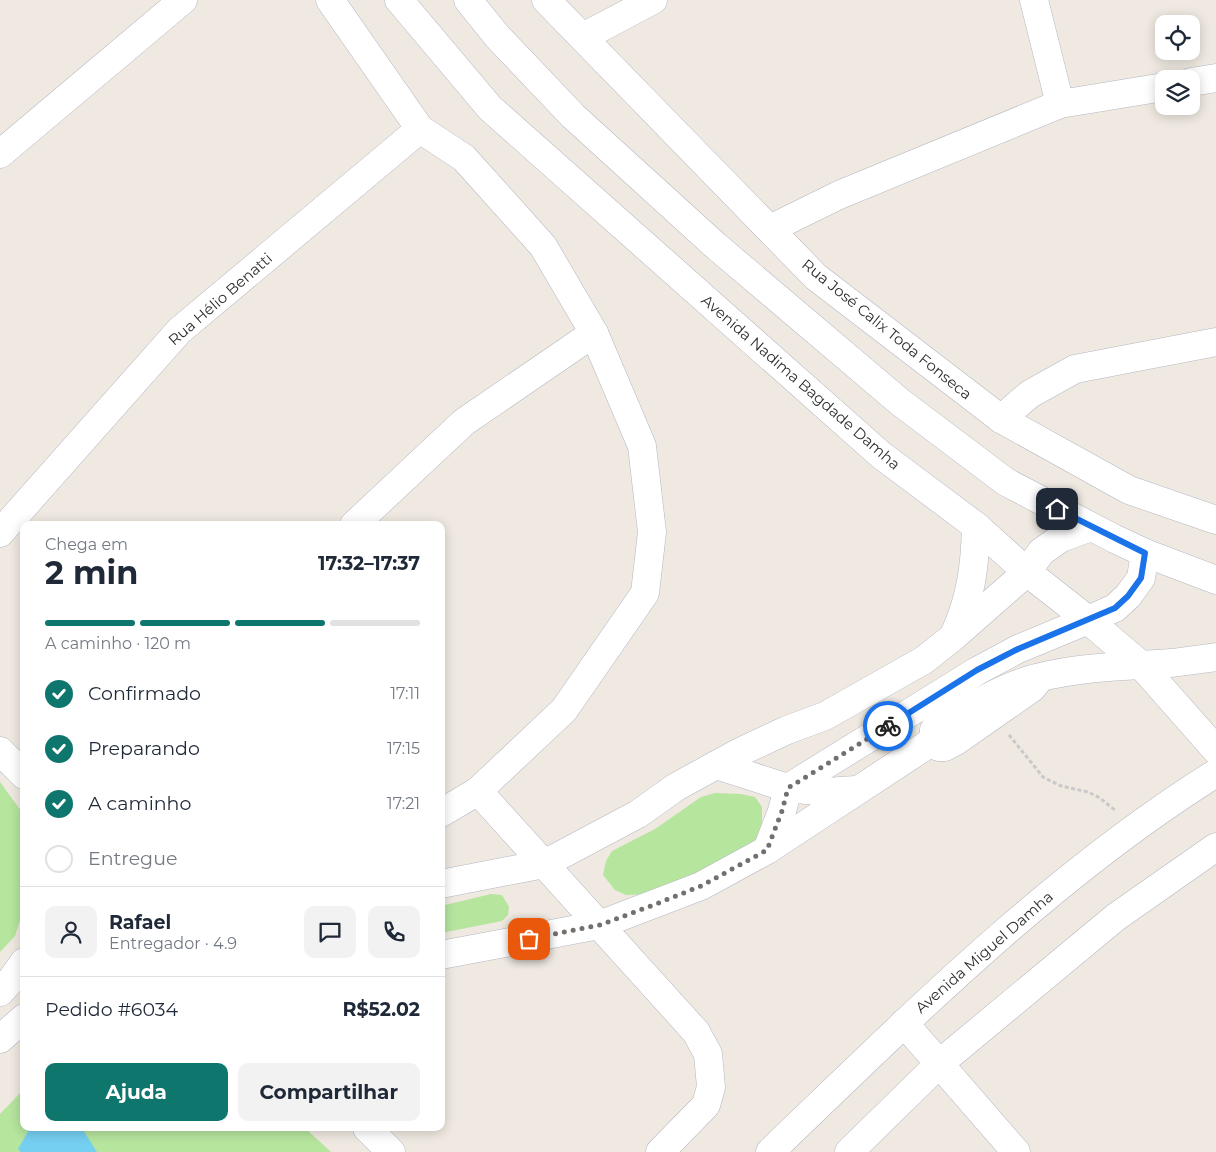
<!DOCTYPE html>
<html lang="pt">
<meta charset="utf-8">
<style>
:root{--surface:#fff;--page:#f2f2f3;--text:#1f2937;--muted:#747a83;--line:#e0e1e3;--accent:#0f766e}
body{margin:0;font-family:Montserrat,sans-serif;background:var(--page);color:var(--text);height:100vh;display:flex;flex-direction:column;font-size:19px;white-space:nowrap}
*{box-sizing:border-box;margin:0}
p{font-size:16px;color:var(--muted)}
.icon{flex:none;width:28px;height:28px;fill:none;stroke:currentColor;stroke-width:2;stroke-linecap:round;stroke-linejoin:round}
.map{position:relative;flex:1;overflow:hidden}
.panel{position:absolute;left:20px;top:521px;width:425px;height:610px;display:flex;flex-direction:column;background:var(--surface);border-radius:10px;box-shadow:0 2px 12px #0003}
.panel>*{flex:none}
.controls{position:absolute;left:1155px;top:15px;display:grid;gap:10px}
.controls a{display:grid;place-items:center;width:45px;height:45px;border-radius:10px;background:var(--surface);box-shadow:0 2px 12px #0003;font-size:25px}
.pin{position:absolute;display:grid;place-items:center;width:42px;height:42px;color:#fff;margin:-21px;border-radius:10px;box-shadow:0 2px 8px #0006}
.courier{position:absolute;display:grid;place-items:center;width:50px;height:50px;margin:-25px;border:4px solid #1a73e8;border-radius:50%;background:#fff;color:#222;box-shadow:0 1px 6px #0007}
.overview em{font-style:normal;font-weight:700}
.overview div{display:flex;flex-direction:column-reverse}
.overview{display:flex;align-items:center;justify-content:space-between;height:85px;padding:0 25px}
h1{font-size:32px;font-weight:700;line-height:38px}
.bar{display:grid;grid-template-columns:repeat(4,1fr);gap:8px 5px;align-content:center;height:60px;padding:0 25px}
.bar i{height:6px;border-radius:4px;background:var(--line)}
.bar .active{background:var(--accent)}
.bar p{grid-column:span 4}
.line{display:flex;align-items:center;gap:12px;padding:0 25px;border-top:1px solid var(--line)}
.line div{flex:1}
.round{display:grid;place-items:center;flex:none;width:52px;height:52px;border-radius:10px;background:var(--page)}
ol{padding:0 25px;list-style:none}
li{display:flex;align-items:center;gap:15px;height:55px}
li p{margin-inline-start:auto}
li .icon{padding:5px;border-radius:50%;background:var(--accent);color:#fff;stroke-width:4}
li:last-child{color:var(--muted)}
li i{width:28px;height:28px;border:2px solid var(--line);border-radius:50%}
.cta{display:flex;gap:10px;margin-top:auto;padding:10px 25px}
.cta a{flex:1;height:58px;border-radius:10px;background:var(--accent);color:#fff;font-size:20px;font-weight:700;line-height:58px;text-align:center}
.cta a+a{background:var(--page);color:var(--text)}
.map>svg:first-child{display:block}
</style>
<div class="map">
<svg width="1216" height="1152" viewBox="0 0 1216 1152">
<rect width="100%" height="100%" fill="#efe9e1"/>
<g fill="#b6e59e">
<polygon points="0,782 24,815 24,907 15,936 0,952"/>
<polygon points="715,793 741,794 755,797 762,807 762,823 756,839 738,855 653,894 626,895 615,890 603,875 606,861 612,851 655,829 701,797"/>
<polygon points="491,894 502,895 509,907 508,915 502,921 441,933 441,906"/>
<polygon points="24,1089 24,1128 305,1128 331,1152 0,1152 0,1114"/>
</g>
<polygon fill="#75cff0" points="30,1128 79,1128 83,1130 97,1152 21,1152 18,1149"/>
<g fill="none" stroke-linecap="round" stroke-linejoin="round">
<defs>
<g id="street">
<polyline points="330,0 420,129 464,158 543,246 594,333 642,446 652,532 645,593 564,710 478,791 441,813"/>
<polyline points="546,0 816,277 1001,419 1129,490 1216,520"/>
<polyline points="1034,0 1060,104"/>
<polyline points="583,37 653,0"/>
<polyline points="1191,82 1216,78"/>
<polyline points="0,154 183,0"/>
<polyline points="770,229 839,195 1060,104 1164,87"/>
<polyline points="1001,419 1030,394 1075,369 1216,342"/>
<polyline points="354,525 464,422 594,333"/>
<polyline points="0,533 179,331 420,129"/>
<path d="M1041,677L1032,688L956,741L945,747H939L933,741L934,730C962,711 991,693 1023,682C1060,670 1102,667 1141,665"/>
<polyline points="0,751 24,775"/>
<polyline points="716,765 788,788 826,792 856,790"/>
<polyline points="478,791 696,1032 708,1054 711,1087 706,1105 660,1152"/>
<polyline points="767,850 782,811 788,788 977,671 1018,649 1088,620"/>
<polyline points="441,884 544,864 638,814 676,787 738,753 787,730 825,716 924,660 953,637 1027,572"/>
<polyline points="441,955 599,925 701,886 767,850 933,741"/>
<polyline points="0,992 12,979 24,962"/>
<polyline points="904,1023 1016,1152"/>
<polyline points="0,1039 24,1018"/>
<polyline points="367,1128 391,1152"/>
</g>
<g id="secondary">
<polyline points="399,0 490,108 881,455 976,526 1027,572 1088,620 1141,665 1216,750"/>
<polyline points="468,0 497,36 573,116 716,246 900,402 1006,482 1115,539 1145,553 1216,580"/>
<polyline points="1027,572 1041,552 1061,538 1091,527"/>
<polyline points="1088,620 1115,608 1128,596 1141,578 1145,553"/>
<path d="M953,637C971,600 975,566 976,526"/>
<polyline points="1141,665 1172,663 1216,657"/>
<path d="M770,1152C911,1017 1050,877 1216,773"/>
<polyline points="849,1152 940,1063 1116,917 1216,847"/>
</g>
</defs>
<use href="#street" stroke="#b4b7c1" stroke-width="29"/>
<use href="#secondary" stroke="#b4b7c1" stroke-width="29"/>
<polyline stroke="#c9c9c9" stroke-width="3" stroke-dasharray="4 2.5" stroke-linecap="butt" points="1009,735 1043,777 1061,786 1088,792 1100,798 1116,811"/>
<use href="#street" stroke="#fff" stroke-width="28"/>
<use href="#secondary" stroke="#fff" stroke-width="28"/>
</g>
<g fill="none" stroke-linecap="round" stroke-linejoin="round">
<polyline stroke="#726f6d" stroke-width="5" stroke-dasharray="0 9" points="529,939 600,925 656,904 701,886 767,850 782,811 788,788 888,726"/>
<polyline stroke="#1a73e8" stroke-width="6" points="888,726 977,670 1018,649 1115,608 1128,596 1141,578 1145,553 1057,509"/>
</g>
<g text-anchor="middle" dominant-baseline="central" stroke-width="5" stroke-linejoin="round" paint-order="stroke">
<g font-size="15" fill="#2e2e2e" stroke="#fff">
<text transform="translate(220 299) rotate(-41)">Rua Hélio Benatti</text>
<text transform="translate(887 329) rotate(39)">Rua José Calix Toda Fonseca</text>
<text transform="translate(801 382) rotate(41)">Avenida Nadima Bagdade Damha</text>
<text transform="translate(984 952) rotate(-41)">Avenida Miguel Damha</text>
</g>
</g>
</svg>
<div class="controls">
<a><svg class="icon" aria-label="locate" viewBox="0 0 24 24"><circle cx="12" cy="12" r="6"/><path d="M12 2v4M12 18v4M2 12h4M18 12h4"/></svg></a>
<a><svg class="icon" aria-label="layers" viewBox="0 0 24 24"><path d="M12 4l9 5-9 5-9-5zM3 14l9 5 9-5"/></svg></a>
</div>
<div class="pin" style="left:529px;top:939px;background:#ea580c"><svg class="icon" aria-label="bag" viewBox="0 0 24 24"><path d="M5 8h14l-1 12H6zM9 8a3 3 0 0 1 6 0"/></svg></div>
<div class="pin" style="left:1057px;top:509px;background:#1f2937"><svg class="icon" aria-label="home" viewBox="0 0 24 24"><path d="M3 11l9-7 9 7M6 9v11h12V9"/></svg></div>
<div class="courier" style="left:888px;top:726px"><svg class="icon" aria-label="bike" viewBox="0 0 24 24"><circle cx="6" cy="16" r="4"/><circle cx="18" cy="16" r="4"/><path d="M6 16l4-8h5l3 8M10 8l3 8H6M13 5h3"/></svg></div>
<section class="panel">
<div class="overview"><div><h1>2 min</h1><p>Chega em</p></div><em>17:32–17:37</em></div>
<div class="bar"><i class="active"></i><i class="active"></i><i class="active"></i><i></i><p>A caminho · 120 m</p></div>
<ol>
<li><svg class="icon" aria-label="check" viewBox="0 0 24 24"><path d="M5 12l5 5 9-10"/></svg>Confirmado<p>17:11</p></li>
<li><svg class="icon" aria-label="check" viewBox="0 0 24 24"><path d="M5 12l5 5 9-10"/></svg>Preparando<p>17:15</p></li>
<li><svg class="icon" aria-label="check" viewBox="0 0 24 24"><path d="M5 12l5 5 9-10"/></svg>A caminho<p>17:21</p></li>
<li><i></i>Entregue</li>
</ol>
<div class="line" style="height:90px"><a class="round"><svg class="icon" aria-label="person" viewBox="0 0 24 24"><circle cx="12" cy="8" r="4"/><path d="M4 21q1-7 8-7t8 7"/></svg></a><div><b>Rafael</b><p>Entregador · 4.9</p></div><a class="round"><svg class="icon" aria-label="chat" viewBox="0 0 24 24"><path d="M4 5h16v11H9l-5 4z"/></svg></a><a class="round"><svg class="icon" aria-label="phone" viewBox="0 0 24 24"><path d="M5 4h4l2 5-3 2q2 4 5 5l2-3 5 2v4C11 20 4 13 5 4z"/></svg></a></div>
<div class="line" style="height:65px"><div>Pedido #6034</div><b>R$52.02</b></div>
<div class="cta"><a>Ajuda</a><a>Compartilhar</a></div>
</section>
</div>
